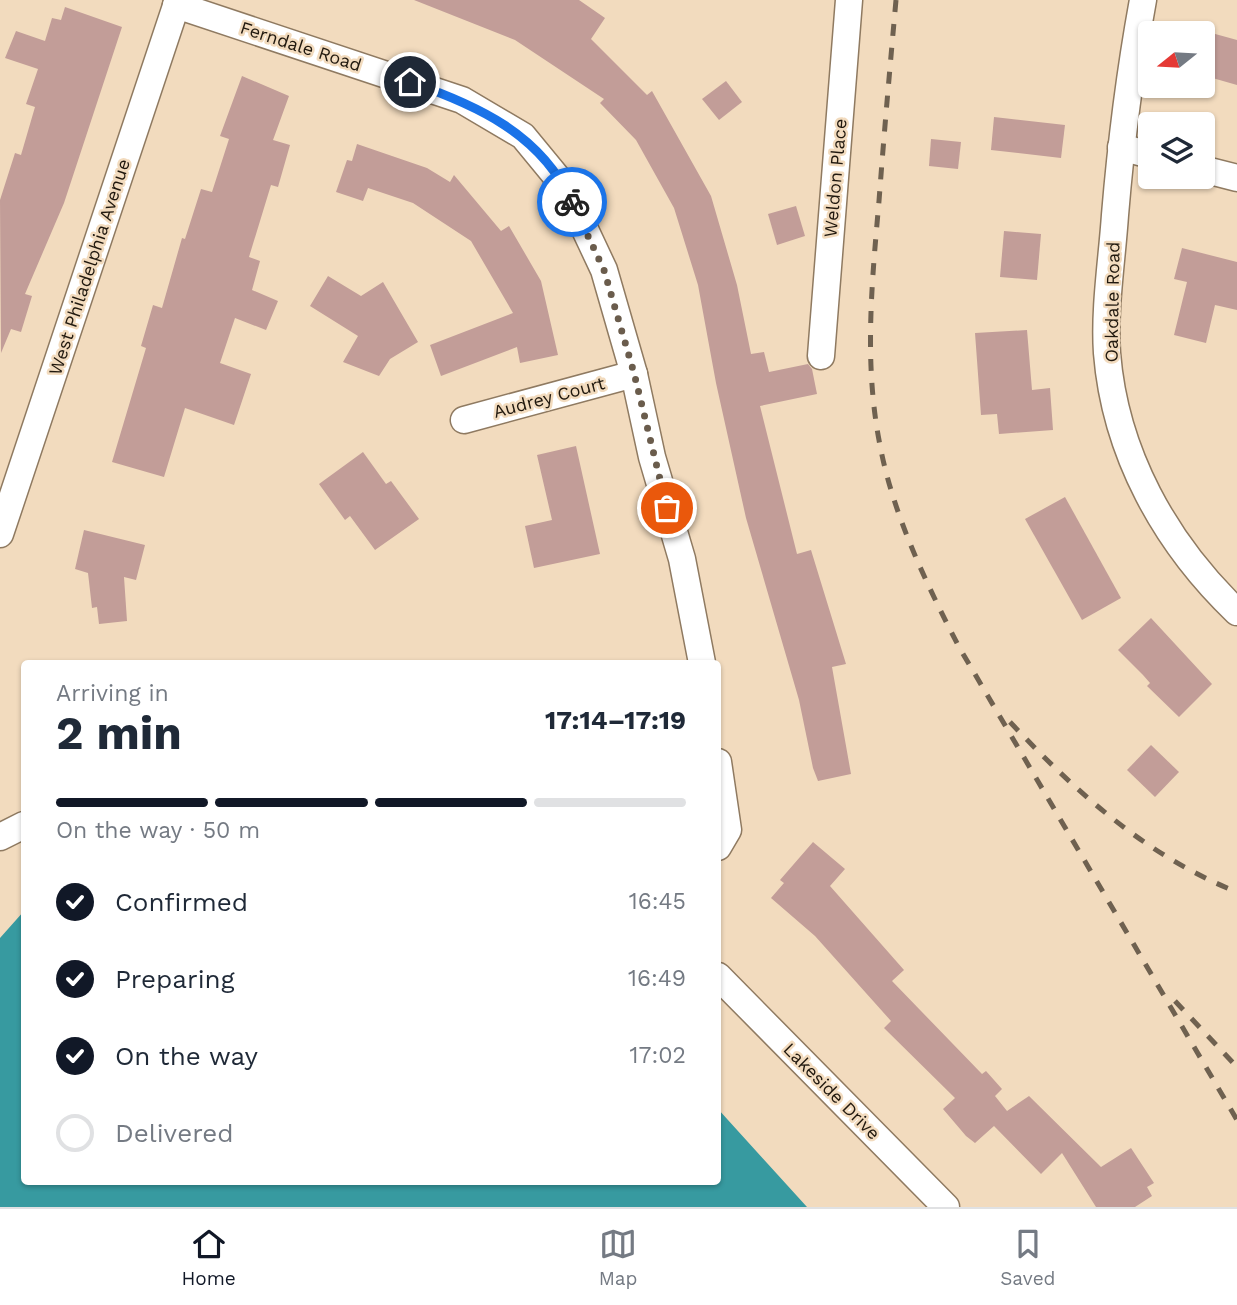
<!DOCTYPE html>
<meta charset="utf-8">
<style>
:root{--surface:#fff;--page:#f6f6f7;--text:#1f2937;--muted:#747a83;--line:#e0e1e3;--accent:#111827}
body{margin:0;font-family:"Work Sans",sans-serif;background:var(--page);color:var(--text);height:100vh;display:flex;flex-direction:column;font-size:26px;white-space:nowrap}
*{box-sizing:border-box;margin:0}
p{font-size:23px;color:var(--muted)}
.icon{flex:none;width:38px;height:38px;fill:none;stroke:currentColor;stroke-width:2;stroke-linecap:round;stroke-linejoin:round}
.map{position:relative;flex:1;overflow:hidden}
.panel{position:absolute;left:21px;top:660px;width:700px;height:525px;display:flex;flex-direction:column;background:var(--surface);border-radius:7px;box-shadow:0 2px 5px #0004}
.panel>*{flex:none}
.needle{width:46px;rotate:252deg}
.fabs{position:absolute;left:1138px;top:21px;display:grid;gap:14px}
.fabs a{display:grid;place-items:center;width:77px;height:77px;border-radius:7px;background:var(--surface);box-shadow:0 2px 5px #0004;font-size:35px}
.pin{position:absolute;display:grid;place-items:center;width:60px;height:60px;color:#fff;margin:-30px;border:4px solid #fff;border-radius:50%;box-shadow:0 2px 7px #0007}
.courier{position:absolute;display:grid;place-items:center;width:70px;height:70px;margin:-35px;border:5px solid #1a73e8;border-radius:50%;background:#fff;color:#222;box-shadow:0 2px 9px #0007}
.headline em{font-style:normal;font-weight:700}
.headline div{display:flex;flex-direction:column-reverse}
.headline{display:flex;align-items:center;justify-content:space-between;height:119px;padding:0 35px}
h1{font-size:46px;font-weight:700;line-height:52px}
.bar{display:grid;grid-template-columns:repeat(4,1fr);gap:10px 7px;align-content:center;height:84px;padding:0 35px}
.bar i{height:9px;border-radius:5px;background:var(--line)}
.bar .selected{background:var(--accent)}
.bar p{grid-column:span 4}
ol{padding:0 35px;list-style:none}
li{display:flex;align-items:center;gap:21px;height:77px}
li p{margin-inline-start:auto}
li .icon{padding:7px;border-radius:50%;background:var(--accent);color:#fff;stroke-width:4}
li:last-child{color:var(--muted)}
li i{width:38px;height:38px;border:4px solid var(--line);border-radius:50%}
.menu{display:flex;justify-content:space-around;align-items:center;height:98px;border-top:2px solid var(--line);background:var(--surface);font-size:19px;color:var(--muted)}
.menu a{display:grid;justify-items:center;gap:4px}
.menu .selected{color:var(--accent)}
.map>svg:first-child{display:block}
</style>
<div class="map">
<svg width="1237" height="1207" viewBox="0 0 1237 1207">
<rect width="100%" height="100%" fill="#f2dbbe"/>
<polygon fill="#379aa0" points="24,911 24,1181 718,1181 718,1109 807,1207 0,1207 0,938"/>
<g fill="#c29d98">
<polygon points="414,0 579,0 605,18 591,39 647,95 652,91 711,196 737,285 751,354 764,352 769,372 808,364 812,369 817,394 760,406 797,554 811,550 846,664 832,667 851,774 818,781 813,768 799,700 746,518 716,383 698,285 674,208 636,140 600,103 604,99 515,40"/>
<polygon points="65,7 122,27 64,203 25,294 32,296 21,332 11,329 1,353 0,200 15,153 21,155 35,107 26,104 38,69 5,58 16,31 45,41 52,18 61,20"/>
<polygon points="1208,32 1237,40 1237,85 1202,75 1202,54"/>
<polygon points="242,76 289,96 273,140 290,145 278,187 271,185 249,257 260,261 252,290 278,301 266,330 235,318 220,363 251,374 234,425 185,408 164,477 112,462 146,348 141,346 153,305 162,308 182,238 185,239 201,189 212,192 229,139 220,136"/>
<polygon points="726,81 742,102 719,120 702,99"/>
<polygon points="994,117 1065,125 1061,158 991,150"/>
<polygon points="931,139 961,142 958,169 929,166"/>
<polygon points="357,144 427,168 450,182 454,175 501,231 509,226 541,281 558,355 520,363 517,347 441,376 430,345 513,313 471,241 413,203 368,188 363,201 336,192 347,160 352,161"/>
<polygon points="796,206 805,236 777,245 768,214"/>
<polygon points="1004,231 1041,234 1037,280 1000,277"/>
<polygon points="1182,248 1237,262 1237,310 1215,305 1206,343 1174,335 1187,282 1174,279"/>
<polygon points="328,276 361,296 383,282 418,342 390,359 379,376 343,362 358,336 310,306"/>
<polygon points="1027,330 1032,390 1050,388 1053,430 999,434 997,414 981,415 975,333"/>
<polygon points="576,446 600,554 534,568 525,526 552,520 537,455"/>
<polygon points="363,452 386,484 391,481 419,519 375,550 350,516 345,520 319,484"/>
<polygon points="1065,497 1121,598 1082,620 1025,519"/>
<polygon points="84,530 145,545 136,580 124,577 127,621 99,624 97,607 92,608 88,573 75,569"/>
<polygon points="1151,618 1212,684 1179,717 1147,686 1150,683 1143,675 1118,650"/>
<polygon points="1151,745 1179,772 1155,797 1127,770"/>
<polygon points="813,842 845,869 830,886 904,970 892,981 982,1074 986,1071 1002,1089 995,1096 1007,1111 1029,1096 1101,1167 1131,1148 1154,1183 1147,1187 1152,1196 1135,1207 1096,1207 1062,1153 1041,1174 994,1126 975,1143 966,1136 943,1109 955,1098 884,1028 891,1021 815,936 771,898 784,883 780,880"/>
</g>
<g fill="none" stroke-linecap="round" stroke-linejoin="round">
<defs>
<g id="street">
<path d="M1143,0C1130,71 1121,143 1115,215C1112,260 1104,308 1107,353C1115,453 1165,543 1237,612"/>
<polyline points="176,5 462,100 523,136 565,187 604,270 634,374 652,457 682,559 702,663"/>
<polyline points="1121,147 1150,155"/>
<polyline points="1202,169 1237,178"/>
<polyline points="821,356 849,0"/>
<polyline points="464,420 634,374"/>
<polyline points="0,534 178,0"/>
<polyline points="718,762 728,830 718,847"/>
<polyline points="0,837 24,825"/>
<polyline points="718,976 946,1207"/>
</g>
</defs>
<use href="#street" stroke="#8f7a61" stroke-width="29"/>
<use href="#street" stroke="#fff" stroke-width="26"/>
<g stroke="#6f6150" stroke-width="5" stroke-dasharray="12 12" stroke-linecap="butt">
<path d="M896,0C890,67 884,134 879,201C872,281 864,360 879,440C892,513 925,581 959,647L1237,1120"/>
<path d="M1010,722C1076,792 1146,856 1237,892"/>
<polyline points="1175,1001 1237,1067"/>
</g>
</g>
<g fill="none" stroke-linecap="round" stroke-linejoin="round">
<polyline stroke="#6a5c4c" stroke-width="7" stroke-dasharray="0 12.6" points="572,202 604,270 634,373 667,508"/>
<path stroke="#1a73e8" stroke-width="9" d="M410,82C477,105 541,134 572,202"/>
</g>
<g text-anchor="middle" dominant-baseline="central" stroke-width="5" stroke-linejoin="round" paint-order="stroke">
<g font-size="18" fill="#20180e" stroke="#f2dbbe">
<text transform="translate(301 46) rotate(18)">Ferndale Road</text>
<text transform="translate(835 178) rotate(-85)">Weldon Place</text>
<text transform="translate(89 267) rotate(-72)">West Philadelphia Avenue</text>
<text transform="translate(1112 302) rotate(-89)">Oakdale Road</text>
<text transform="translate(549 397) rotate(-15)">Audrey Court</text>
<text transform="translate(832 1091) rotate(45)">Lakeside Drive</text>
</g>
</g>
</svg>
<div class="fabs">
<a><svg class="needle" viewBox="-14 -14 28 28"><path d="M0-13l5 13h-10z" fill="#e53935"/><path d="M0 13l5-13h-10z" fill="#747a83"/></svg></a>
<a><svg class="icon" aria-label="layers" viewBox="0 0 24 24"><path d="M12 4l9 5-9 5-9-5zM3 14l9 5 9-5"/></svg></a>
</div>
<div class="pin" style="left:667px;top:508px;background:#ea580c"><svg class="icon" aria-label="bag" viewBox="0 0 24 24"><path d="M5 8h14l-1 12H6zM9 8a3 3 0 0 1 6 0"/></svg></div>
<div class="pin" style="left:410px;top:82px;background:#1f2937"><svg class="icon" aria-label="home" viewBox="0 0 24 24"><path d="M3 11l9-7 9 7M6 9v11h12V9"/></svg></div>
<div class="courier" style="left:572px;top:202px"><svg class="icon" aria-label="bike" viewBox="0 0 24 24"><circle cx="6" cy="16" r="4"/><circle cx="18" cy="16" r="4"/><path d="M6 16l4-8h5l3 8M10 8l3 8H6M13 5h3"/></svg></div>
<section class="panel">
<div class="headline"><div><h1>2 min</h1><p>Arriving in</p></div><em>17:14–17:19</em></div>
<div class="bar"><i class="selected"></i><i class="selected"></i><i class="selected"></i><i></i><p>On the way · 50 m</p></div>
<ol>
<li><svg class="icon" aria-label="check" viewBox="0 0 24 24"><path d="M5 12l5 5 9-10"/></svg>Confirmed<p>16:45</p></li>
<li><svg class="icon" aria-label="check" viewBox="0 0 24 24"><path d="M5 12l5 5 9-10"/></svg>Preparing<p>16:49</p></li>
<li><svg class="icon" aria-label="check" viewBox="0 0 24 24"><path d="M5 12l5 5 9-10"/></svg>On the way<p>17:02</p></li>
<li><i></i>Delivered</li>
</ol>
</section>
</div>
<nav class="menu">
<a class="selected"><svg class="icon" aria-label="home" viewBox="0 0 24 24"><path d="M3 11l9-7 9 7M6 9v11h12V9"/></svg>Home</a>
<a><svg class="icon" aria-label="map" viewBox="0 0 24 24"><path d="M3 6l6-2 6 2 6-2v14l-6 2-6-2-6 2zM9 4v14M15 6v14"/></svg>Map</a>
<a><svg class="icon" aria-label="saved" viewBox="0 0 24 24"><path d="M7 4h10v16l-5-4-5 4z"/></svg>Saved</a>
</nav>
